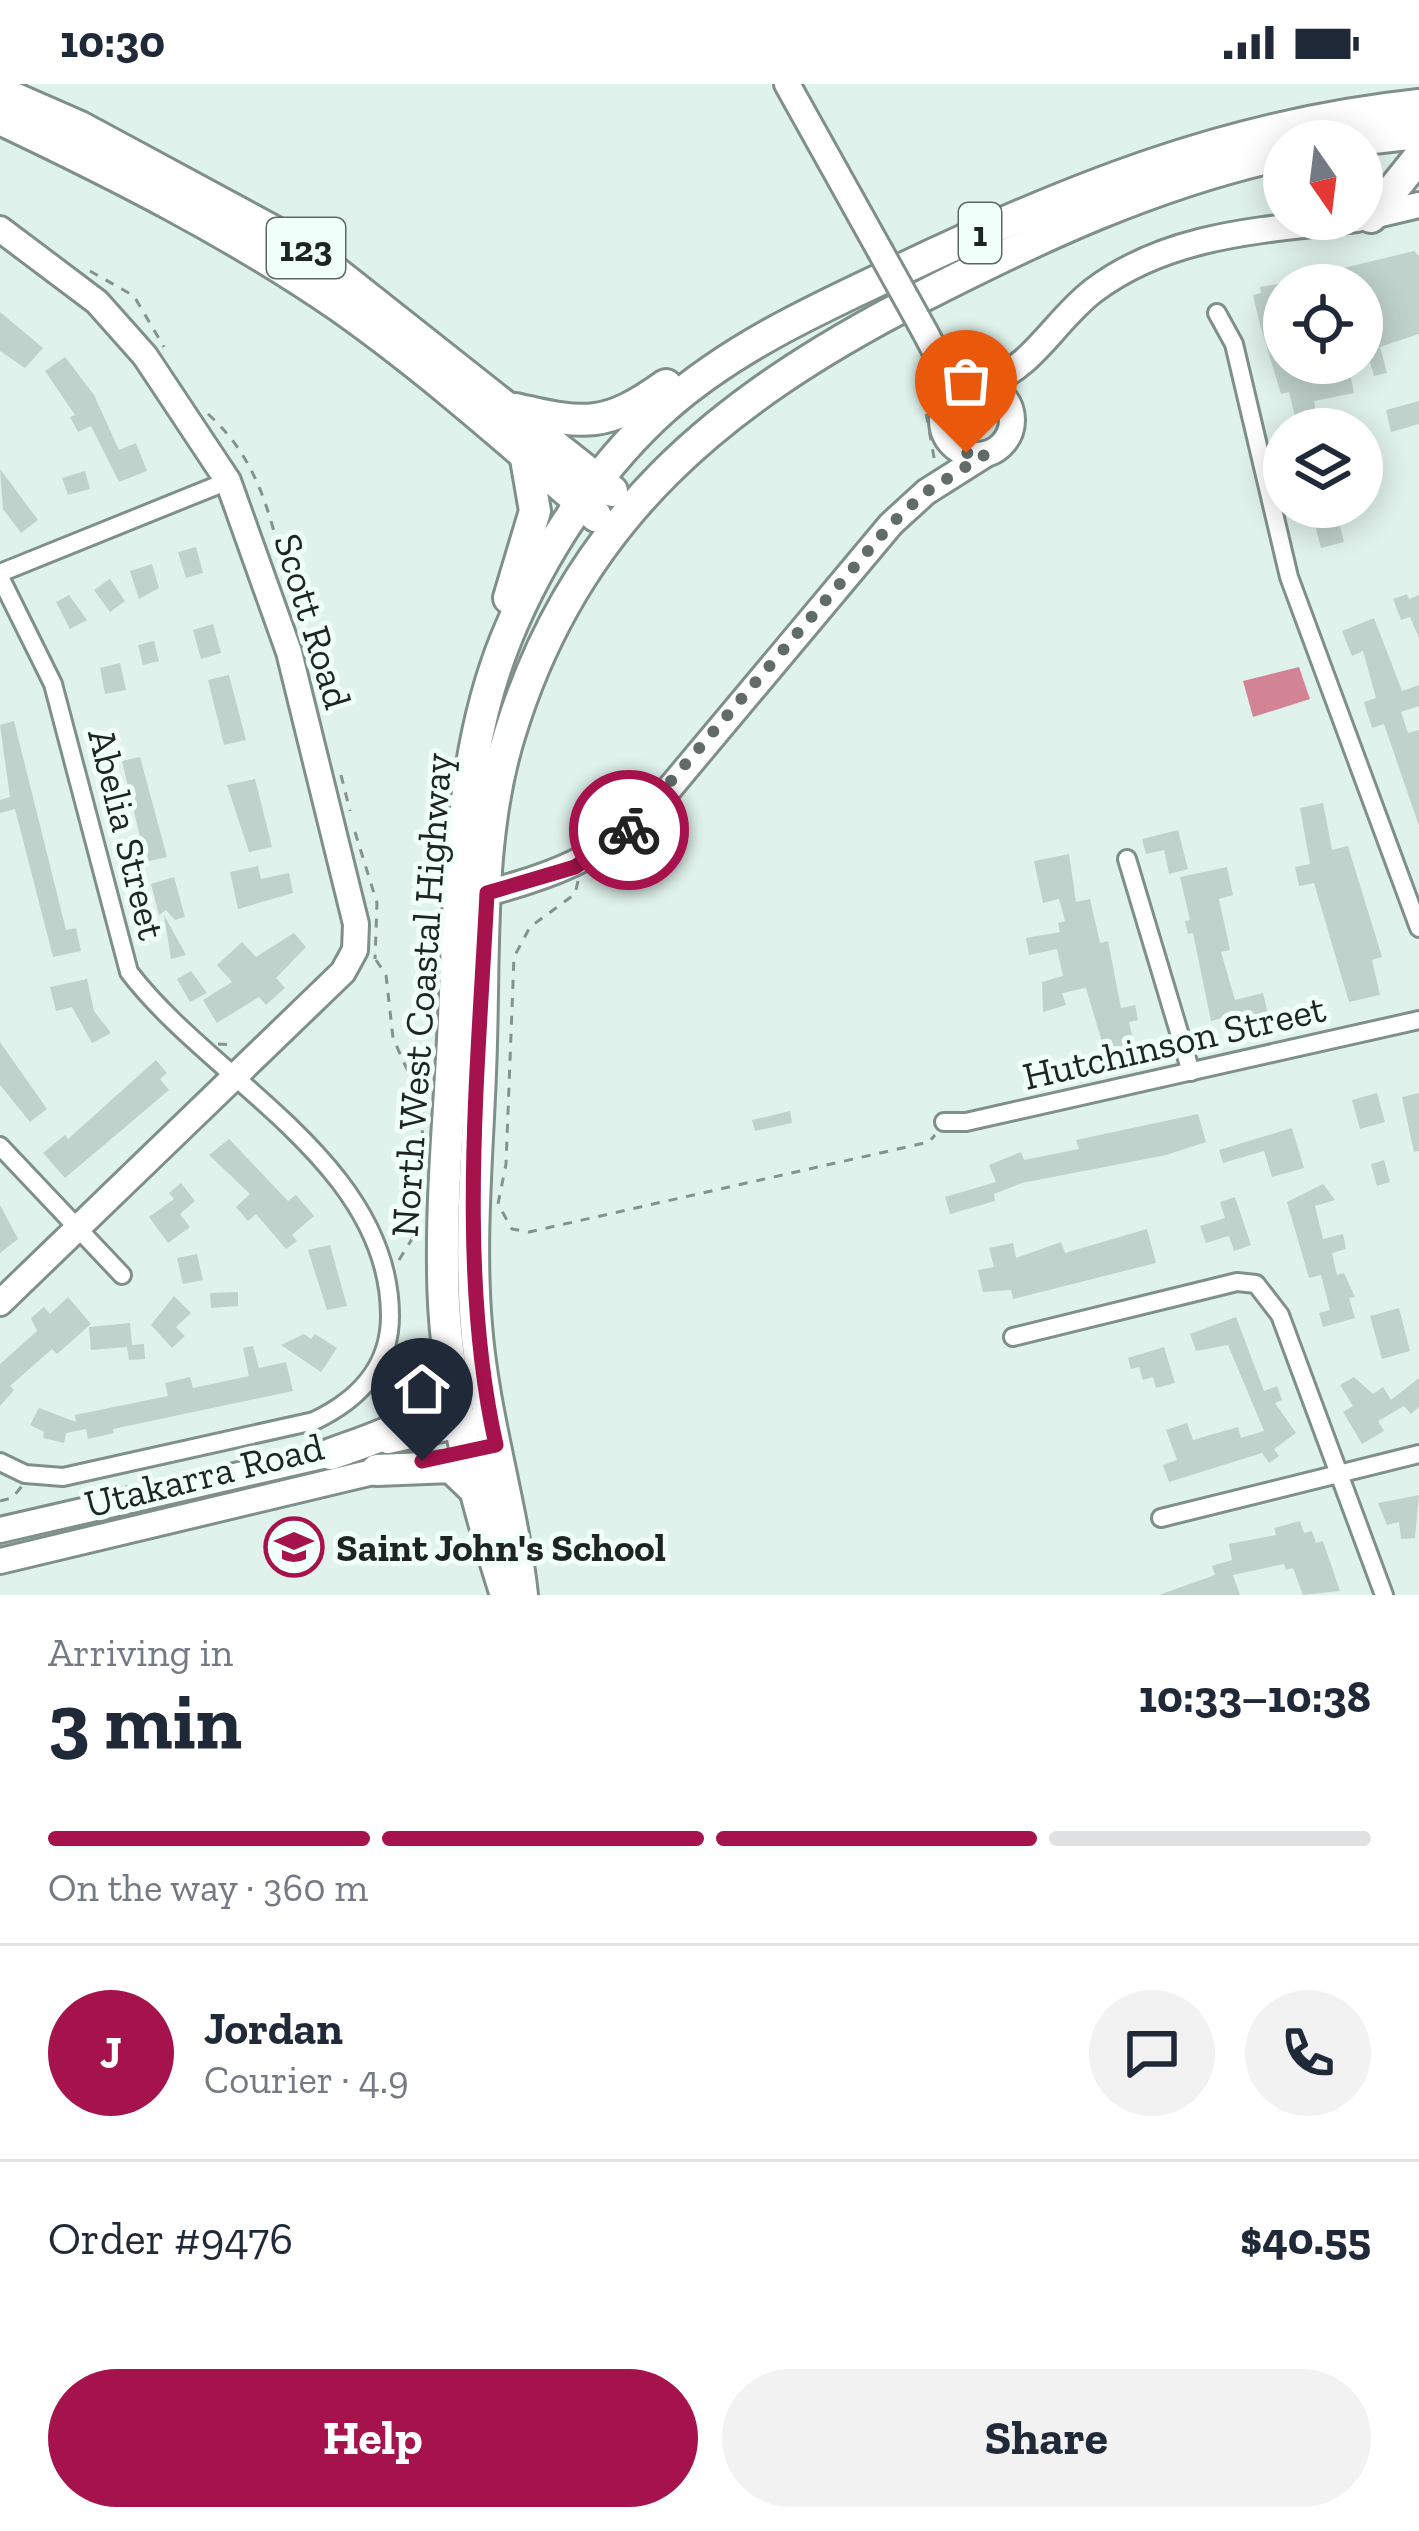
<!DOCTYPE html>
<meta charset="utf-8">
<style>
:root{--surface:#fff;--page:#f2f2f3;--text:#1f2937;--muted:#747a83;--line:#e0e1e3;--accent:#a6124b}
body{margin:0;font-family:"Zilla Slab",serif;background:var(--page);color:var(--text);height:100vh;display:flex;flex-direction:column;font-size:45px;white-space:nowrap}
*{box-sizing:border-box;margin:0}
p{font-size:39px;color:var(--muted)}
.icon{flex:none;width:66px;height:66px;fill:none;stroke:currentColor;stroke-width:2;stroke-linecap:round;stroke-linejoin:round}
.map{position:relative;height:1511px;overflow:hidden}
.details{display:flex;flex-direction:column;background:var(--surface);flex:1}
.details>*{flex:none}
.needle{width:78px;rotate:166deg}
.tools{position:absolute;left:1263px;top:36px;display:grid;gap:24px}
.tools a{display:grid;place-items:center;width:120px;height:120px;border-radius:50%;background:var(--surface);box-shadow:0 6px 30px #0003;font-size:60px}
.pin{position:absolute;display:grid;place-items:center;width:102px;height:102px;color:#fff;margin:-123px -51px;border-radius:50% 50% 50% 0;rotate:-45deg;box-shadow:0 0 12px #0007}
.pin .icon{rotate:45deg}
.courier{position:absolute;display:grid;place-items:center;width:120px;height:120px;margin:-60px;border:9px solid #a6124b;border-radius:50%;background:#fff;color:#222;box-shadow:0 3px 15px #0007}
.head em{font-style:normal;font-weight:700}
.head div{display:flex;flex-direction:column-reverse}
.head{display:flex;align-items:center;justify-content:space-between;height:204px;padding:0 48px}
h1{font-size:78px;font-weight:700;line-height:90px}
.bar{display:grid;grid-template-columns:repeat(4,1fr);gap:18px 12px;align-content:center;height:144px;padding:0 48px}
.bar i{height:15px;border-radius:9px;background:var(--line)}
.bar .current{background:var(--accent)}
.bar p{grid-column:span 4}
.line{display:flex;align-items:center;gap:30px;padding:0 48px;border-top:3px solid var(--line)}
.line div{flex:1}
.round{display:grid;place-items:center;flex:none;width:126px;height:126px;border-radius:63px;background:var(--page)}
.action{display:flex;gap:24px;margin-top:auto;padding:24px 48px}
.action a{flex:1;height:138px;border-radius:72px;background:var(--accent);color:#fff;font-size:48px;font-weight:700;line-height:138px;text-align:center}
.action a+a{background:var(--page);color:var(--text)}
.status{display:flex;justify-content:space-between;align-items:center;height:84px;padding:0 60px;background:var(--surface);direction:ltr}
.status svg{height:33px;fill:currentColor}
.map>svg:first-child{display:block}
</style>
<div class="status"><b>10:30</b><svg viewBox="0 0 49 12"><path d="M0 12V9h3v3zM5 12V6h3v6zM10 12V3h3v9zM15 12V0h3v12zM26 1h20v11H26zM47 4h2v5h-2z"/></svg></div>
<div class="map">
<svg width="1419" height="1511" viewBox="0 0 1419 1511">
<rect width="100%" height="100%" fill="#e0f2ec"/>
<polygon fill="#d28494" points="1299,583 1310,615 1253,633 1243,597"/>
<g fill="#c0d2cc">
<polygon points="1414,167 1419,172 1419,250 1380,263 1387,289 1374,292 1362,251 1362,235 1376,231 1370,206 1362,208 1362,201 1312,201 1310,192"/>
<polygon points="1284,199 1284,279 1348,279 1354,309 1314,317 1319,345 1298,345 1289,308 1281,310 1259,237 1253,211 1261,209 1260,203"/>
<polygon points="0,228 43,264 25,284 0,267"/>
<polygon points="65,273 94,311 119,366 136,359 147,387 119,398 91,342 78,348 70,333 75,331 45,287"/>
<polygon points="1419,317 1419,340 1391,348 1386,326"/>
<polygon points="1362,356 1368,356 1380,404 1362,407"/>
<polygon points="0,385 38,436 21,449 3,425"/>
<polygon points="85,387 90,405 68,411 62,394"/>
<polygon points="1337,431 1344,458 1321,464 1314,437"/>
<polygon points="196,463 203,489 186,494 178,468"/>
<polygon points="152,480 159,504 139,515 130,487"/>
<polygon points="110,495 125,517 110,528 94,506"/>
<polygon points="1407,510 1409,515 1419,511 1419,554 1410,533 1401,536 1393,515"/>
<polygon points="69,511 87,536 70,545 56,518"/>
<polygon points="1374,534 1402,607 1419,601 1419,622 1401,628 1408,649 1419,646 1419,742 1384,640 1372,644 1364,618 1376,614 1363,567 1352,572 1342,547"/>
<polygon points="213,540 221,569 201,575 193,546"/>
<polygon points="154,557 159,577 143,581 138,561"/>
<polygon points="120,579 126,606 105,610 100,584"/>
<polygon points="229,591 246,656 224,661 208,596"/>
<polygon points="14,637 66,846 76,844 81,867 53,873 15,725 0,729 0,716 10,713 0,641"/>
<polygon points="140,673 167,773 146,778 122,677"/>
<polygon points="255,695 272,763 249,768 227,701"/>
<polygon points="1323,719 1332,766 1348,762 1382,873 1372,876 1380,911 1349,918 1314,799 1299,802 1295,783 1310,780 1300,724"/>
<polygon points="1178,746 1188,785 1169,790 1164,766 1146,770 1142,755"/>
<polygon points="1069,770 1076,818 1090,815 1100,859 1108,857 1121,924 1135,921 1138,936 1129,938 1138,977 1102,985 1098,969 1105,968 1086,904 1062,909 1066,921 1043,928 1042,898 1063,892 1057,865 1029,871 1026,854 1060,848 1058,839 1065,837 1059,815 1043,819 1034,777"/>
<polygon points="258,782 261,795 289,789 293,809 238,825 230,788"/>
<polygon points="1227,783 1233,811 1219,815 1230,866 1221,868 1235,916 1263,909 1273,949 1247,955 1241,929 1211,937 1193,849 1188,850 1185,837 1190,836 1180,793"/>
<polygon points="174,793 185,833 175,836 166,826 159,831 151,800"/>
<polygon points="164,831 186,871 171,875"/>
<polygon points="294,849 306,863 276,894 285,904 266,921 259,913 217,939 203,916 232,898 217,881 242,858 256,873"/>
<polygon points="191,887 207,909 190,918 177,895"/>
<polygon points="87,895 94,927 111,949 92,959 72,923 56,927 50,903"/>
<polygon points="0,958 47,1025 30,1038 0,1001"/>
<polygon points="156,976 167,989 160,995 169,1006 65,1094 43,1069 65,1051 68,1055"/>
<polygon points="1377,1009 1385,1038 1360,1045 1352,1016"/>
<polygon points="1419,1009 1419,1067 1414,1068 1402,1013"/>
<polygon points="790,1027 792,1039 755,1047 752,1036"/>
<polygon points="1198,1030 1206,1058 1166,1071 1022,1099 994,1110 995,1117 950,1130 945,1113 996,1098 989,1081 1021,1068 1024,1076 1079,1065 1076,1056"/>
<polygon points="1292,1044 1304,1084 1272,1093 1264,1067 1223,1079 1219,1066"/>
<polygon points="229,1055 288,1117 296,1111 314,1132 292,1151 297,1157 286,1165 256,1130 248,1137 236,1123 250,1110 209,1071"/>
<polygon points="1384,1076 1390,1098 1377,1102 1371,1080"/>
<polygon points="181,1099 195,1117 180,1130 190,1143 168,1159 149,1133 174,1115 169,1109"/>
<polygon points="1323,1100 1335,1116 1315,1122 1323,1155 1343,1150 1346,1165 1332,1169 1337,1191 1344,1189 1355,1213 1349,1214 1355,1234 1323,1243 1319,1229 1330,1226 1321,1191 1309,1194 1287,1118"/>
<polygon points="1235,1113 1251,1161 1234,1167 1229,1152 1206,1159 1200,1142 1225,1134 1220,1118"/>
<polygon points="0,1121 18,1155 0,1169"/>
<polygon points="1147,1145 1156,1179 1013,1215 1011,1206 983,1208 978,1186 994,1183 989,1164 1013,1159 1016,1174 1061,1158 1065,1169"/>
<polygon points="330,1161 347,1222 327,1226 308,1166"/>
<polygon points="197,1170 203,1196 183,1200 177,1174"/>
<polygon points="238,1208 238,1222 211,1224 210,1209"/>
<polygon points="174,1212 191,1229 176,1243 185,1252 172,1264 151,1241"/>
<polygon points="68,1213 91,1240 57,1270 52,1265 10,1302 14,1306 0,1322 0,1280 37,1247 31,1234 44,1223 50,1230"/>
<polygon points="1399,1224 1410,1267 1382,1275 1370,1232"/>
<polygon points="1236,1233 1264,1307 1277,1302 1282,1316 1275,1319 1296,1349 1274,1365 1279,1372 1269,1379 1262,1369 1169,1398 1163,1381 1177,1376 1166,1346 1187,1339 1193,1356 1238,1343 1241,1354 1264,1347 1228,1261 1196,1267 1190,1250"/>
<polygon points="130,1239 132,1261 144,1260 145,1275 129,1276 127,1263 91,1266 89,1243"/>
<polygon points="304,1250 311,1255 315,1250 337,1264 321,1288 281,1261"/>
<polygon points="253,1262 259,1284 286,1278 293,1307 113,1345 114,1349 88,1355 86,1345 66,1349 64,1359 43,1354 44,1348 30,1341 39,1324 76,1338 75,1331 168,1312 165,1299 190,1293 193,1304 249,1292 243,1264"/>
<polygon points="1164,1263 1175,1299 1156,1304 1153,1293 1143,1296 1139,1283 1131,1285 1128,1274"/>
<polygon points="1354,1293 1373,1310 1383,1303 1391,1316 1419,1294 1419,1323 1411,1330 1404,1322 1378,1337 1384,1347 1362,1360 1343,1328 1353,1322 1340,1301"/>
<polygon points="1419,1411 1415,1454 1401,1455 1399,1438 1387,1441 1378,1419"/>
<polygon points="1300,1437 1304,1449 1312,1447 1316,1459 1323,1457 1340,1507 1303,1511 1293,1484 1286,1486 1284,1480 1233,1491 1240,1511 1159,1511 1215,1491 1212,1482 1232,1476 1229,1460 1276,1451 1274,1444"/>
</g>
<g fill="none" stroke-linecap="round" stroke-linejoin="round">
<defs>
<g id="street">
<polyline points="1217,229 1234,260 1289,493 1419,844"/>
<polyline points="0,489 228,397"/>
<path d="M0,493L53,600L129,888C211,996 390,1079 390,1232C390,1284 358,1316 314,1337L63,1393L25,1390L0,1378"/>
<polyline points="1127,775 1191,988"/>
<polyline points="944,1038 966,1038 1419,936"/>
<polyline points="0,1062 122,1191"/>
<polyline points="1013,1253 1237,1198 1256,1200 1280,1231 1384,1511"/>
<polyline points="1161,1434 1419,1370"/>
</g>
<g id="secondary">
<polyline points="787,0 879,165"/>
<polyline points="1364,134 1419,121"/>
<polyline points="0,145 97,218 145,272 228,397 289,568 356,840 355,866 343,888 0,1219"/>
<polyline points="925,248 936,269 945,321"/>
<path d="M982,301C1033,285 1053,238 1093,207C1169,149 1266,146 1357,135"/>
<circle cx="977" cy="336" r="35"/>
<path d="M487,809C552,792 598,774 649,729L891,440L926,408L986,370"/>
<polyline points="388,1357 477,1337"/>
<polyline points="0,1446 348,1366"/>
<polyline points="0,1477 394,1383"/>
</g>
<g id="highway">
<polyline points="0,8 80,43 306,165 612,407"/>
<path d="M0,35C116,90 233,149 339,222C430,286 512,360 596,432"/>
<polyline points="1346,57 1419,49"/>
<polyline points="1371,133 1419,73"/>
<path d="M516,325C585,341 606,344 666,301"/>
<polyline points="509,514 535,427 525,369"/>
<path d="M331,1370C377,1353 434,1339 453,1290"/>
<polyline points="377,1386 451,1383 476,1407"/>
<path d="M506,1511C473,1408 443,1294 443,1185C442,1108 449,1032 453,955C460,822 455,681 506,555C540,471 596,385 664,324C732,264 815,226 896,188C1068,106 1229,41 1419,21"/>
<path d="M522,1511C512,1420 483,1332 476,1241C468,1148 479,1052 481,958C484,857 479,747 510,649C576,433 723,315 917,215C1036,154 1152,99 1284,70"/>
</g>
</defs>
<use href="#street" stroke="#7f8f8a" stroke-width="22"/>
<use href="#secondary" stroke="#7f8f8a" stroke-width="30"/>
<use href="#highway" stroke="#7f8f8a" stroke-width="36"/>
<g stroke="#85928e" stroke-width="3" stroke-dasharray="9 9" stroke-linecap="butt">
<polyline points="90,187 134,212 164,263"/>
<polyline points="956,267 976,284"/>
<polyline points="923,312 935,379"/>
<path d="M208,330C267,383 272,449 294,520"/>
<polyline points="305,551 320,606"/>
<polyline points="341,691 350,727"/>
<polyline points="355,748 377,819 375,875"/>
<polyline points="578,797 575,810 530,843 514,873 506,1080 498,1120 512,1145 529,1148 929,1058 935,1051"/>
<polyline points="376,876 386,891 393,954 423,1021 422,1061"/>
<polyline points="218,960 236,961"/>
<polyline points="399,1176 415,1150 406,1077 423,1061"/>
<polyline points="0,1417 12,1414 22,1402"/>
</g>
<use href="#street" stroke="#fff" stroke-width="16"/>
<use href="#secondary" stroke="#fff" stroke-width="24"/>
<use href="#highway" stroke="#fff" stroke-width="30"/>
<defs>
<polyline id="secondary-bridge" points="879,165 925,248"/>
</defs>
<use href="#secondary-bridge" stroke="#7f8f8a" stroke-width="30" stroke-linecap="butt"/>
<use href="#secondary-bridge" stroke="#fff" stroke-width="24"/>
</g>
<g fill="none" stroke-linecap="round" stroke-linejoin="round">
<polyline stroke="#616c69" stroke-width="12" stroke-dasharray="0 21.6" points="629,746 891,440 926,408 986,370 966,369"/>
<path stroke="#a6124b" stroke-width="15" d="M422,1377L496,1361C457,1187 478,988 487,809L575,783L629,746"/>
</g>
<defs>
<symbol id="school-ring" viewBox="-11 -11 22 22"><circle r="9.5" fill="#f0fff9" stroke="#a6124b" stroke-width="1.5"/><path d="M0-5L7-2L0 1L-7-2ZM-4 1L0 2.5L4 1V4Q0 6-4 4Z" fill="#a6124b"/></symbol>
</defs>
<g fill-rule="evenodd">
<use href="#school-ring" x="261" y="1430" width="66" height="66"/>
</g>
<g text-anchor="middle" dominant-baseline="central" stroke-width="10" stroke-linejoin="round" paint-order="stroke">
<g fill="#f0fff9" stroke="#5c6662" stroke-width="3">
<rect x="959" y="119" width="42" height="60" rx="9"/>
<rect x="267" y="134" width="78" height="60" rx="9"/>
</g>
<g font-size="36" font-weight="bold" fill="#1d2422">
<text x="980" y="149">1</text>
<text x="306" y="164">123</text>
</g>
<g font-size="39" fill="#1d2422" stroke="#f0fff9">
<text transform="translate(313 537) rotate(73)">Scott Road</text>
<text transform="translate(127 750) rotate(76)">Abelia Street</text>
<text transform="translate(421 911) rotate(-86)">North West Coastal Highway</text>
<text transform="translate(1174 958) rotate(-13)">Hutchinson Street</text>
<text transform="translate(204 1391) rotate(-14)">Utakarra Road</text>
</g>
<g font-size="39" font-weight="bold" fill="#1d2422" stroke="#f0fff9" text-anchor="start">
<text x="336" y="1463">Saint John's School</text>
</g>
</g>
</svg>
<div class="tools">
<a><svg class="needle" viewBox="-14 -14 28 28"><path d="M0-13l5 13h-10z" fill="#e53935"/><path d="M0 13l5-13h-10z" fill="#747a83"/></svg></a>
<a><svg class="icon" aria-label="locate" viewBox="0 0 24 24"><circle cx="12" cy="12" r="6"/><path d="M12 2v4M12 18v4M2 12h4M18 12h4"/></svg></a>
<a><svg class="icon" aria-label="layers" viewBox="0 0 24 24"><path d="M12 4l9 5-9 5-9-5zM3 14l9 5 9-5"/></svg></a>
</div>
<div class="pin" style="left:966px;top:369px;background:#ea580c"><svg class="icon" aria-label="bag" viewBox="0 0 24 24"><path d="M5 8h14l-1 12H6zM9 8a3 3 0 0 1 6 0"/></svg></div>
<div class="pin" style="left:422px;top:1377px;background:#1f2937"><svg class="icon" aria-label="home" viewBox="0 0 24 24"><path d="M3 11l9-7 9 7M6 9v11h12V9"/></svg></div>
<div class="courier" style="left:629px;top:746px"><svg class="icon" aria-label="bike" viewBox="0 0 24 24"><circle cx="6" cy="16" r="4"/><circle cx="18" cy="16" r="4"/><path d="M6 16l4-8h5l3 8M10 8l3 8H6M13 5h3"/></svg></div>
</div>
<section class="details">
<div class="head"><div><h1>3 min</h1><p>Arriving in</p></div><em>10:33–10:38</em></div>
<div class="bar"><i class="current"></i><i class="current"></i><i class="current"></i><i></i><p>On the way · 360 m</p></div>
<div class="line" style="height:216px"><b class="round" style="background:var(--accent);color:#fff">J</b><div><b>Jordan</b><p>Courier · 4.9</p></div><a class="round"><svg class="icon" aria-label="chat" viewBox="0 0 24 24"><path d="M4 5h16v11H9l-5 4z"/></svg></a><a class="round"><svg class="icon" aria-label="phone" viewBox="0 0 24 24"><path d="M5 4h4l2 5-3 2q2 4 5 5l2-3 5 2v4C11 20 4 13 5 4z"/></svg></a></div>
<div class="line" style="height:156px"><div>Order #9476</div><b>$40.55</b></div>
<div class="action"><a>Help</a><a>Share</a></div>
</section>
